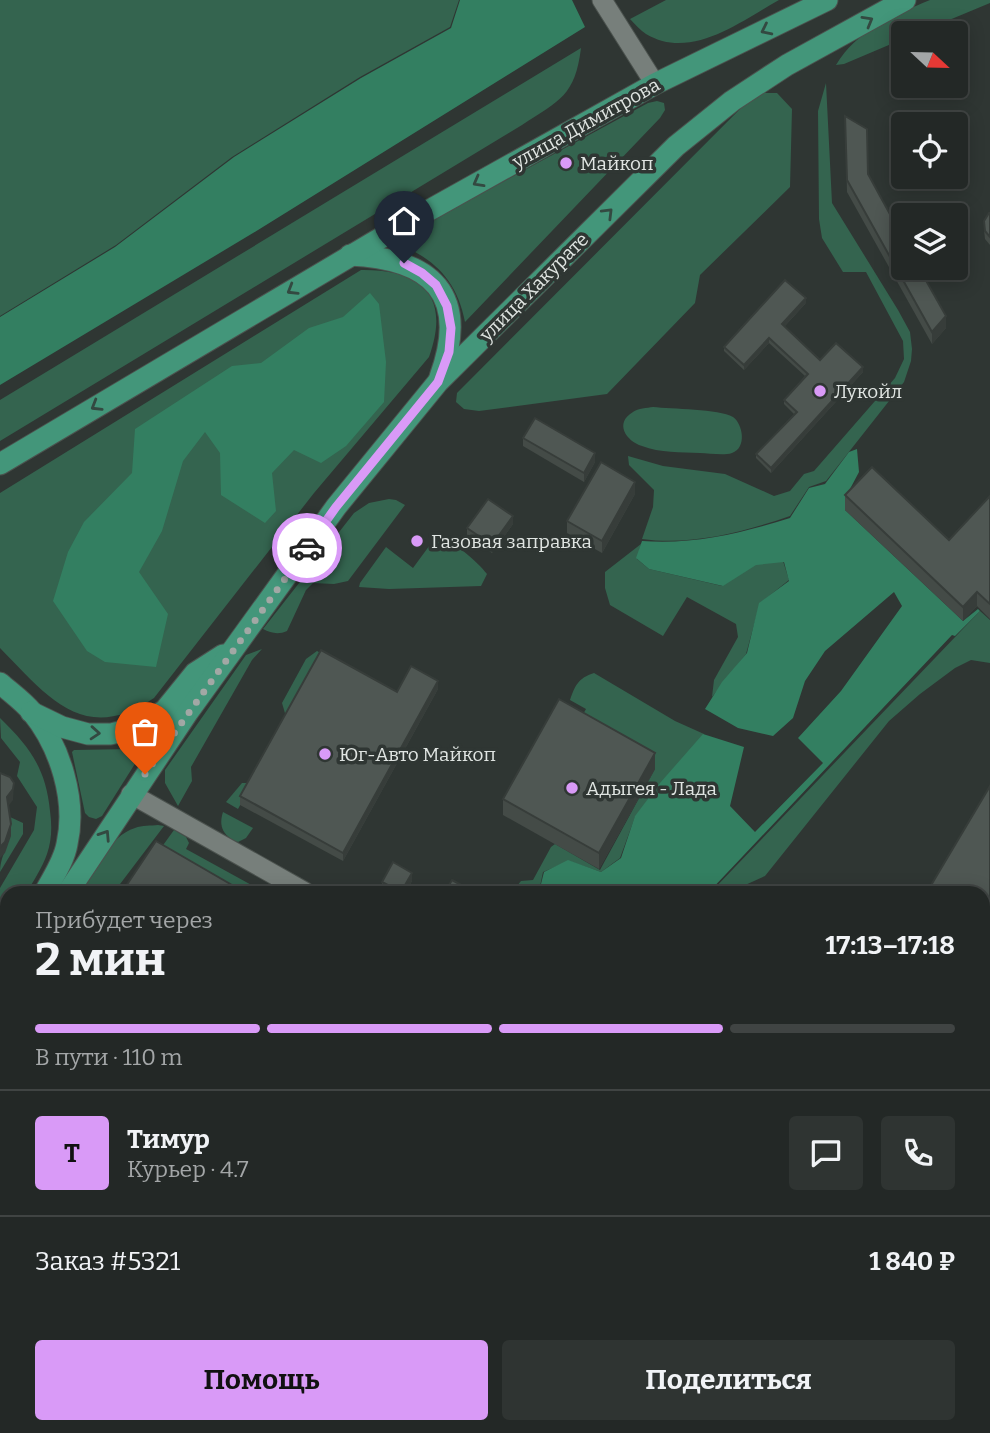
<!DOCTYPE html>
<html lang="ru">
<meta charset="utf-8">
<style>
:root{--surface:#232826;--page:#2f3432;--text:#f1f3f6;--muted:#a3a6a7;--line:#404443;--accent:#d99af7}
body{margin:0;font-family:Bitter,serif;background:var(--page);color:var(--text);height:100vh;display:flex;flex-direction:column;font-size:26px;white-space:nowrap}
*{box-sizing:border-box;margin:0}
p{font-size:23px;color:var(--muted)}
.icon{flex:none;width:38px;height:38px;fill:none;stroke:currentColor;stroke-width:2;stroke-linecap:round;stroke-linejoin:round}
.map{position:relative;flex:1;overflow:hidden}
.sheet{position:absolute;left:0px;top:886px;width:990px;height:548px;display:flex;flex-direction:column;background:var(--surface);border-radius:21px 21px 0 0;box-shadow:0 4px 18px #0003,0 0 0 2px var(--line)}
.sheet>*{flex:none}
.needle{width:46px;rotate:112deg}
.fabs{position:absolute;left:891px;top:21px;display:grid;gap:14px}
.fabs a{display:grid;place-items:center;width:77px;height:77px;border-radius:7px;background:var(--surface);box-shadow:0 4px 18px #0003,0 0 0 2px var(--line);font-size:35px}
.pin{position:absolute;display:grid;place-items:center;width:60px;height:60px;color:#fff;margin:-72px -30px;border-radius:50% 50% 50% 0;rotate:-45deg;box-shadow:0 0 7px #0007}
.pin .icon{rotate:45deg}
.courier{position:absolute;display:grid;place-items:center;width:70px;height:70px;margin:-35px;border:5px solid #d99af7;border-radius:50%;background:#fff;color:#222;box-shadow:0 2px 9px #0007}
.overview em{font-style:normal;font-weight:700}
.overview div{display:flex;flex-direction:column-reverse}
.overview{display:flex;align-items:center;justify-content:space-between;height:119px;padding:0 35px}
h1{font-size:46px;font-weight:700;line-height:52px}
.bar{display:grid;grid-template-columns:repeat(4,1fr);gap:10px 7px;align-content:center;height:84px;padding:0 35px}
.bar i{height:9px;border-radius:5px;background:var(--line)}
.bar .on{background:var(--accent)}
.bar p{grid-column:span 4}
.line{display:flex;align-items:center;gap:18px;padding:0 35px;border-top:2px solid var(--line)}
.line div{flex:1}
.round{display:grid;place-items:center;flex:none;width:74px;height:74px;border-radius:7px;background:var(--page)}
.action{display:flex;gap:14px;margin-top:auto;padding:14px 35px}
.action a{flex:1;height:80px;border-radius:7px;background:var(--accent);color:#111;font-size:28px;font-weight:700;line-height:80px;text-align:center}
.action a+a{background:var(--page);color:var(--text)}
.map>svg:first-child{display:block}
</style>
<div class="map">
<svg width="990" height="1433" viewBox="0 0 990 1433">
<rect width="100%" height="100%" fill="#2f3633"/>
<g fill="#34644f">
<polygon points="0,0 459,0 450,27 360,77 232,157 116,245 0,316"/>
<path d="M666,0H779C741,21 691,61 646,34C640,30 635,24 630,19Z"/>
<path d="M930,0H990V3L918,33H903V39L844,64L836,65C857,30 894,15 930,0Z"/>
<path d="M581,48C575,96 560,100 522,125L0,441V400Z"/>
<path d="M826,83L832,203L898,310L910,332L912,349L911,361L904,382L826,481L809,487L790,516C744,532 691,546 642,539L653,507L654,490L629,465L628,456L663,466L725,474L774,496L790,491L804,474L814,471L895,378L904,359L903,341L866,272H843L822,238L819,219L818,111Z"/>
<polygon points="764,93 777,93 792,109 790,187 700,275 695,303 607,394 479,411 464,409 456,402 457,393 744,105"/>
<path d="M657,101L664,103L665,110L660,118L465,322C457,279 432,256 392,242L648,103Z"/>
<path d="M361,270C422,269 451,296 429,357L314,493L154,698C84,746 47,696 0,648V493Z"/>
<path d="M653,407C671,409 719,409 733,417C743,424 747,448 732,453C723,456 709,453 700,453C681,452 660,453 642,446C626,441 614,423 633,412C638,408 647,408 653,407Z"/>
<path d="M389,499L396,500L405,505L348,581L334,584L313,583L306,590L287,631C278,635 271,633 263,629L354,513L369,503Z"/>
<path d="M435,538C450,537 478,562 487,574L481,586L389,589L359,587L360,583L386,547L413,568Z"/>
<polygon points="641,544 637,559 649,569 722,586 756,564 783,561 789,580 760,603 746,654 712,697 714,680 738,637 736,624 687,597 663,636 610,605 605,588 605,572"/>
<polygon points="980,611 990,620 990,663 971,660 955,668 920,694 889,721 765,876 743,886 737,892 711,892"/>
<polygon points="262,649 252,660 191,767 192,781 178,806 165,783 165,770 246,655"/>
<polygon points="317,651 328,657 287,720 282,703 306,659"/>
<path d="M594,673L675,721L704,734L660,784L635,817L620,858L601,872L569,861L543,872L539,891L540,892H517V886L521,881L533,880L551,847L555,844L600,870L655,769L577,725L586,709L570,700C575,686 578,678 594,673Z"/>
<path d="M0,718C30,747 46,769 50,811C52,825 52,840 47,854C42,868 34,880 27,892H7V911L0,905V888L34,830L37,807L17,776L20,762L1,738Z"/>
<polygon points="133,749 138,754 138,759 102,816 96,819 89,817 85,813 72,752 74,750"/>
<polygon points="242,783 252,783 238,809 226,802"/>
<path d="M223,812L253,828L246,838L238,842C224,837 218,827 223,812Z"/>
<path d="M10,817L23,823V834L0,872C0,851 14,844 10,817Z"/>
<path d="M158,825L164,826L114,892H80C94,871 109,836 135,828C142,825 151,826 158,825Z"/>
<polygon points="174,830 186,837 189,843 186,849 264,892 223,892 156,855"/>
<polygon points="990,1204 990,1247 984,1257 984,1215"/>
<polygon points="984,1308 990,1311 990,1433 781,1433 769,1426 984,1426"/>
<polygon points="438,1426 477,1426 472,1433 445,1433"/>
<polygon points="581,1426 638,1426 639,1433 590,1433"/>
<polygon points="733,1426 766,1426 777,1433 712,1433 731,1432"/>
</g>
<g fill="#337f61">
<polygon points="460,0 572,0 585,27 253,233 0,385 0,317 115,247 234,157 361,78 451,28"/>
<polygon points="370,293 379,304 386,362 384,402 346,446 321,463 294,450 272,473 276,511 265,523 221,495 220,453 205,432 183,461 162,531 139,572 168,614 156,667 105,662 87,651 53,601 68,552 84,522 132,473 135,429 232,366 261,363 309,328 343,317"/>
<path d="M857,449L859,472L850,489L845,510L963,621L978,609L980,611L955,636L952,635L709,892H539L544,872L568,860L601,872L621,858L635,816L660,783L703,734L744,747L730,806L755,832L823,763L798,738L841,691L902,606L894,592L825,651L805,681L793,718L773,736L738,728L705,709L722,682L747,653L759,603L789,581L784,562L756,565L723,586L649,569L636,558L642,541C693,545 742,533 790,518L809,488L825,484L849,452Z"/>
<polygon points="397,1426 438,1426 447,1433 393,1433"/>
<polygon points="477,1426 584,1426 592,1433 472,1433"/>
<polygon points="638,1426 733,1426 731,1432 639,1433"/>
</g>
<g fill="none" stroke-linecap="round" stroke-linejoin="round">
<defs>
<g id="minor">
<polyline points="602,0 655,84"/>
<polyline points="131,794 305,892"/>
<polyline points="984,1273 990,1277"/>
</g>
<g id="major">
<path d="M350,255C432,259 470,294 440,377"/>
<polyline points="0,464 401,226 655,84 827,0"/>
<path d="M0,683C10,692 23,701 32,712C60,746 77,800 67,844C64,861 53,877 45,892"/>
<polyline points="31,712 62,727 88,734 111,734 140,726 165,710 195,673 223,655"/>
<polyline points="68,892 188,712 336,507 438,382 676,146 732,101 787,65 905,0"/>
<polyline points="0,986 7,975"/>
</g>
</defs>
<use href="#minor" stroke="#4b524e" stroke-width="21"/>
<use href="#major" stroke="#4b524e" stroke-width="23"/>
<use href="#minor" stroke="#777f7b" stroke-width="19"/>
<use href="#major" stroke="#43967a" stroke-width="21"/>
</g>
<g fill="#444b47">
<polygon points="845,116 868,174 946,328 932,344 847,192"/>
<polygon points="990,213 990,245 985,239 984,230 984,221"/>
<polygon points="806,303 784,327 820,360 863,372 771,473 756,458 756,454 795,415 784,404 784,400 805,376 769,343 744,370 724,351 724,347"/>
<polygon points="523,438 595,462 584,482 523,446"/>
<polygon points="635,494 602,553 567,533 567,521"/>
<polygon points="845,495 949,540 990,496 990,619 977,606 963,621 845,510"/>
<polygon points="513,524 492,553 467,536 467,528"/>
<polygon points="438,689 343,861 240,805 240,796 397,692"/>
<polygon points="655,769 599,869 503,815 503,799"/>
<polygon points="990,786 988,1011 984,1008 984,892"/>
<polygon points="412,881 406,892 386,892 382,890 382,882"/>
<polygon points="7,1074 7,1140 0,1135 0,1080"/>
<polygon points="0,1237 7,1241 2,1307 0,1305"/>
<polygon points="302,1426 397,1426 393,1433 309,1433 302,1429"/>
<polygon points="787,1426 913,1426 909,1433 799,1433"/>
</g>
<g fill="#373d3a">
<polygon points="806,298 806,303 782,329 782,324"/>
<polygon points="946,316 946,328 932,344 932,332"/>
<polygon points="769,338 769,343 744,370 744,365"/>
<polygon points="863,367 863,372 771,473 771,468"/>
<polygon points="595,453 595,462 584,482 584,473"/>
<polygon points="635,482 635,494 602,553 602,541"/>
<polygon points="513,516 513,524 492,553 492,545"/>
<polygon points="977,592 977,606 963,621 963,607"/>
<polygon points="438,681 438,689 343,861 343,853"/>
<polygon points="655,753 655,769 599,869 599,853"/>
<polygon points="14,783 13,800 7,808 7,797"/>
<polygon points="11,824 11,836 5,853 0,858 0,847"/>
<polygon points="412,873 412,881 406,892 401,892"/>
<polygon points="990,994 990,1008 988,1011 988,997"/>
<polygon points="7,1284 7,1298 2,1307 2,1292"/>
<polygon points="219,1426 220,1426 220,1433 215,1433"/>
<polygon points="388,1426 397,1426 393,1433 384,1433"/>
<polygon points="904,1426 913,1426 909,1433 901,1433"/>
</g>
<g fill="#4f5753" stroke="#373d3a" stroke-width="2">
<polygon points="845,116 867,129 868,174 903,238 903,268 919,268 946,316 932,332 847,180"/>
<polygon points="989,213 990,213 990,237 985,231 984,221"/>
<polygon points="785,280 806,298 782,324 820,360 836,343 863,367 771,468 756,454 797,412 784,400 808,374 769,338 744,365 724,347"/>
<polygon points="535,418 595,453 584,473 523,438"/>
<polygon points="601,462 635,482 602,541 567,521"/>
<polygon points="872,467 949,540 990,496 990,604 977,592 963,607 845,495"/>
<polygon points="488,499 513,516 492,545 467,528"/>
<polygon points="321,650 397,692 411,666 438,681 343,853 240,796"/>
<polygon points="559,699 655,753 599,853 503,799"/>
<polygon points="0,773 10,777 14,783 13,789 7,797 11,824 5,842 0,847"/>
<polygon points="990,786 990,994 988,997 984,994 984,892 927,892"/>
<polygon points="156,841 244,892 122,892"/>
<polygon points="393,862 412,873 401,892 382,882"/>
<polygon points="452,880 474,892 445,892"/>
<polygon points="531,888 540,892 529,892"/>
<polygon points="5,1073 7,1074 7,1125 0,1120 0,1080"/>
<polygon points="0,1237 7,1241 7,1284 2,1292 0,1291"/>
<polygon points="94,1426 219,1426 215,1433 89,1433"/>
<polygon points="321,1426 388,1426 384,1433 332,1433"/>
<polygon points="813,1426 904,1426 901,1433 825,1433"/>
</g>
<defs><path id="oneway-chevron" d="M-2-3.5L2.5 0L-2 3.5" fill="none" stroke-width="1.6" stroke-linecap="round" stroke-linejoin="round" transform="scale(1.75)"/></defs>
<g stroke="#334941">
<use href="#oneway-chevron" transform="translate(868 21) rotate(-30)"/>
<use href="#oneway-chevron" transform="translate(766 30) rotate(154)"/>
<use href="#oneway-chevron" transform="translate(478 182) rotate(151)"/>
<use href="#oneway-chevron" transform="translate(608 213) rotate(-45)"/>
<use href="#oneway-chevron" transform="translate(292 290) rotate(149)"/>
<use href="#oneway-chevron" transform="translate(96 406) rotate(149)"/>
<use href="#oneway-chevron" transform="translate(95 733) rotate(4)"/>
<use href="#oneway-chevron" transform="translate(105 835) rotate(-57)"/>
</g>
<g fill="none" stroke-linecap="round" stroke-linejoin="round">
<polyline stroke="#a2a8a5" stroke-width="7" stroke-dasharray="0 12.6" points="145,774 307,548"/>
<polyline stroke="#d99af7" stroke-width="9" points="307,548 336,507 438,382 449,352 451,328 447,306 436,285 422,273 404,263"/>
</g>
<g fill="#d99af7" stroke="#2f3633" stroke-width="2.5">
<circle cx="566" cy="163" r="7"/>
<circle cx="820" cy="391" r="7"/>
<circle cx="417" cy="541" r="7"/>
<circle cx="325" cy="754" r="7"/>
<circle cx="572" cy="788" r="7"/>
</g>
<g text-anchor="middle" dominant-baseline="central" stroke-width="7" stroke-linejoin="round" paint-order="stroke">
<g font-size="19" fill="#e0e5e2" stroke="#2f3633">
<text transform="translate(586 123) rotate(-29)">улица Димитрова</text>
<text transform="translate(534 287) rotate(-45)">улица Хакурате</text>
</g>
<g font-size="19" fill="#e0e5e2" stroke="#2f3633" text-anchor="start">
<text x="580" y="163">Майкоп</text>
<text x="834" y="391">Лукойл</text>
<text x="431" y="541">Газовая заправка</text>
<text x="339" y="754">Юг-Авто Майкоп</text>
<text x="586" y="788">Адыгея - Лада</text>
</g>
</g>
</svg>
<div class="fabs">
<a><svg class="needle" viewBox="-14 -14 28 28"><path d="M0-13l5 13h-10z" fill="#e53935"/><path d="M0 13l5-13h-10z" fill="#a3a6a7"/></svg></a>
<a><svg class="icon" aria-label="locate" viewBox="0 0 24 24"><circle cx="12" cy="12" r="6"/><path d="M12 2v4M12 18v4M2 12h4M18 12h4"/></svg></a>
<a><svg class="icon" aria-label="layers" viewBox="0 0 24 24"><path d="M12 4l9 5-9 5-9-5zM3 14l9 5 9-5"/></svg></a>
</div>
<div class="pin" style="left:145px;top:774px;background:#ea580c"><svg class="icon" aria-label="bag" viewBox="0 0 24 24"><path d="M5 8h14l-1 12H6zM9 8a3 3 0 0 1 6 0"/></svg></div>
<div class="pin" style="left:404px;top:263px;background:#1f2937"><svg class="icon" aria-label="home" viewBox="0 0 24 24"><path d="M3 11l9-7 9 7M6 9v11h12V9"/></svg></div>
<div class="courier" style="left:307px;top:548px"><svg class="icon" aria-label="car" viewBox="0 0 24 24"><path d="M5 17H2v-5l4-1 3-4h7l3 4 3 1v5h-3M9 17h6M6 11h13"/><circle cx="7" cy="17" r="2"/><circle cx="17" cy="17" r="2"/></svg></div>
<section class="sheet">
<div class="overview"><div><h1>2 мин</h1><p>Прибудет через</p></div><em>17:13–17:18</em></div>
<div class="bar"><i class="on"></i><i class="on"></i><i class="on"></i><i></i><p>В пути · 110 m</p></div>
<div class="line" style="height:126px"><b class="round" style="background:var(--accent);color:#111">Т</b><div><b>Тимур</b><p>Курьер · 4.7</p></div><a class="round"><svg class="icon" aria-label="chat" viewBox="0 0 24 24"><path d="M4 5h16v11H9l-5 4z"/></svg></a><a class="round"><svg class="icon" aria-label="phone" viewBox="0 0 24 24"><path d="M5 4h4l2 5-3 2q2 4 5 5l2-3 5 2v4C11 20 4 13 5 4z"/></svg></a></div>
<div class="line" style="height:91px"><div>Заказ #5321</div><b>1 840 ₽</b></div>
<div class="action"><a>Помощь</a><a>Поделиться</a></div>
</section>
</div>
